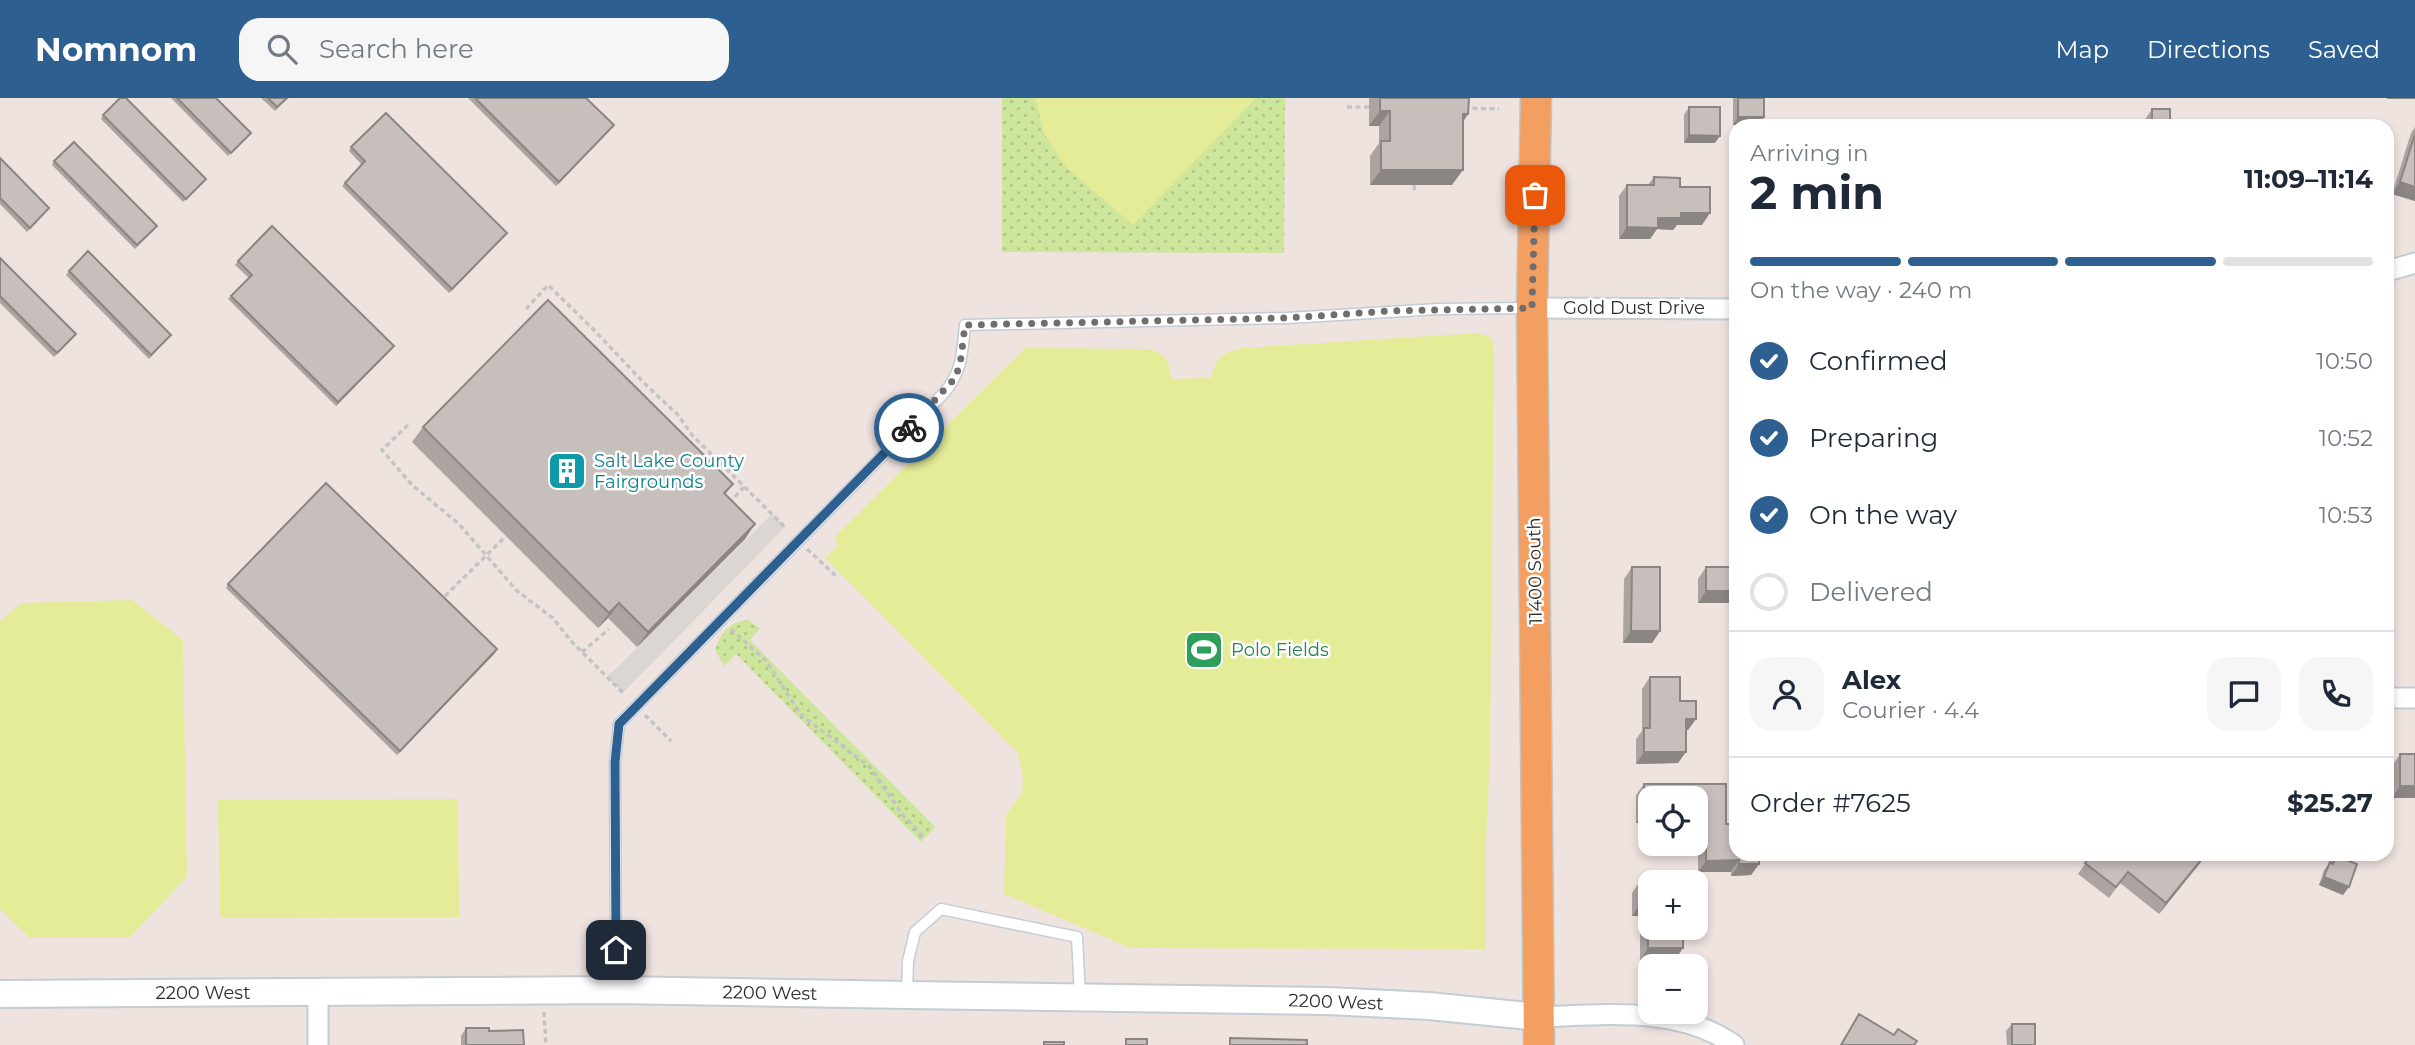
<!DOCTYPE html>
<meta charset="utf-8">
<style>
:root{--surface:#fff;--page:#f6f6f7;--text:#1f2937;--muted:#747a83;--line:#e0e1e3;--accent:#2d5f90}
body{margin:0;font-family:Montserrat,sans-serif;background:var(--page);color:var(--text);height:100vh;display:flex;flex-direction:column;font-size:26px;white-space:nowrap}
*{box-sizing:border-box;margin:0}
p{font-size:23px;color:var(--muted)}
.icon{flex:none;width:38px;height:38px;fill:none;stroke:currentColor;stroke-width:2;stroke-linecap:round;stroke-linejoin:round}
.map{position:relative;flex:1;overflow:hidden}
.side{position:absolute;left:1729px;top:21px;width:665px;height:742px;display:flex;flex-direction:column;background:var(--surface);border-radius:21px;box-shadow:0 4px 10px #0003}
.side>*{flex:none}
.tools{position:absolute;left:1638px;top:688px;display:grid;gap:14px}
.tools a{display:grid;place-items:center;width:70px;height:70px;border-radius:14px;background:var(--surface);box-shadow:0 4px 10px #0003;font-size:35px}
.pin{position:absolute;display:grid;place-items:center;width:60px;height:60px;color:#fff;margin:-30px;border-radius:14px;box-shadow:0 4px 10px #0006}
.courier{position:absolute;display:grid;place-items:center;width:70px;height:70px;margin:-35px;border:5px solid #2d5f90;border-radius:50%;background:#fff;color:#222;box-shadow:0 2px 9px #0007}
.summary em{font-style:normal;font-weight:700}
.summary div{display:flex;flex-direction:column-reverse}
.summary{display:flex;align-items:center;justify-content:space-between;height:119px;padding:0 21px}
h1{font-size:46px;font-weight:700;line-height:52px}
.bar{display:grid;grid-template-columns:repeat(4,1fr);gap:10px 7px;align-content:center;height:84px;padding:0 21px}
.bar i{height:9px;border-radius:5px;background:var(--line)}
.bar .selected{background:var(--accent)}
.bar p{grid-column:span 4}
.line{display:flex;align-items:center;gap:18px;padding:0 21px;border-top:2px solid var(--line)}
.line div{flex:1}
.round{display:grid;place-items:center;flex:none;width:74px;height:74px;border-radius:21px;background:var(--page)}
ol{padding:0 21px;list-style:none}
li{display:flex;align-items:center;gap:21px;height:77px}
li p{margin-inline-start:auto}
li .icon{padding:7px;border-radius:50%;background:var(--accent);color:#fff;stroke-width:4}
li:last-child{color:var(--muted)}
li i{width:38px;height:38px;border:4px solid var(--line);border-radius:50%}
header{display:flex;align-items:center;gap:42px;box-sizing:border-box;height:98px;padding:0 35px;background:var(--accent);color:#fff}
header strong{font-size:33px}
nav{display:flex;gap:38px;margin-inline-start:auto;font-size:24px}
.search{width:490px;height:63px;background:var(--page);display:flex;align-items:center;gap:18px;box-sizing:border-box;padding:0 24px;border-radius:21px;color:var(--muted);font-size:26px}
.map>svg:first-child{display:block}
</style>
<header>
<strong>Nomnom</strong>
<div class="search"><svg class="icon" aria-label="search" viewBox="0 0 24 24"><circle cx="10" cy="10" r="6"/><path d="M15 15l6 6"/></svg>Search here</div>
<nav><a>Map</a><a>Directions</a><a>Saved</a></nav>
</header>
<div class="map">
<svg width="2415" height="947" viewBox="0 0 2415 947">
<defs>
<pattern id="grass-dots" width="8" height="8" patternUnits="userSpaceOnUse" patternTransform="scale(1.75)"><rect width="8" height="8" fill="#cee59c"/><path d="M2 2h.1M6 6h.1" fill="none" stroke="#b1c587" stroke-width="1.8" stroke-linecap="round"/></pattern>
</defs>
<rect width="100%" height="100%" fill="#efe3e0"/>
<g fill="url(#grass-dots)">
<polygon points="1002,0 1285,0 1284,155 1002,154"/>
<path d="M748,522L760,530L750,542L935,729L921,744L736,556L724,568L715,552C720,534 730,524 748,522Z"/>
</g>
<g fill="#e5ec98">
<polygon points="1035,0 1256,0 1133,127 1066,69 1044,36"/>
<path d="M1477,235L1490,239L1493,246L1494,260L1490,660L1486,742V851L1131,850L1004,796L1006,717L1022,694L1023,682L1018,655L825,460L838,447L834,440L1025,250L1149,251C1166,256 1170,263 1171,281L1211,280C1215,262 1222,254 1242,250Z"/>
<polygon points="132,502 183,542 187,779 130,839 30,840 0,811 0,523 21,505"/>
<polygon points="458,701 459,819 220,820 218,702"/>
</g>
<polygon fill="#dbd5d3" points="772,416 785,429 623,595 607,579"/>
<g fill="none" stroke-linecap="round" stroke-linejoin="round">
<defs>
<g id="lane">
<path d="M616,892L615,664L619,626L945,294C963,271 962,255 965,227L1287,220L1439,211L1528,210"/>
<polyline points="907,895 908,863 915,834 941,811 1077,839 1080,899"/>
</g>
<g id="street">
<polyline points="2387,173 2415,165"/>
<polyline points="1532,210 1736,211"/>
<polyline points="2387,600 2415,600"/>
<path d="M1538,919C1603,917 1678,907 1734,947"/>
<polyline points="318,947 318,894"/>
</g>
<polyline id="secondary" points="0,896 616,892 907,897 1328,903 1429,908 1538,919"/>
<polyline id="primary" points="1536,0 1532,210 1539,947"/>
</defs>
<use href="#lane" stroke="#c4ccd4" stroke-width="13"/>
<use href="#street" stroke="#c4ccd4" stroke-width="23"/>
<use href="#secondary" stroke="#c4ccd4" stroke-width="30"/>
<use href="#primary" stroke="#c4c4c4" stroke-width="33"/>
<g stroke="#c4c4c4" stroke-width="3.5" stroke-dasharray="5 3.5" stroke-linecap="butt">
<polyline points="1347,9 1369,9"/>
<polyline points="1464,10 1499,11"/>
<polyline points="1414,87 1415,95"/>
<polyline points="526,211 548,187 594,232 646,287 678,317 692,337 785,429"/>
<polyline points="408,327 382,352 412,387 459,426 517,493 553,520 571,543 625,597"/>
<polyline points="729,405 744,389"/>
<polyline points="807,451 836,478"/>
<polyline points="445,498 504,440"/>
<polyline points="731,531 766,563 801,617 870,669 902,716 925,741"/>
<polyline points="582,554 609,531"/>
<polyline points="645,617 671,643"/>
<polyline points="544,914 546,947"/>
</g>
<use href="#lane" stroke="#fff" stroke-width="10"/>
<use href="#street" stroke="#fff" stroke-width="19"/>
<use href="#secondary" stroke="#fff" stroke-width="26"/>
<use href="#primary" stroke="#f39f61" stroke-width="30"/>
</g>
<g fill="#aba4a1">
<polygon points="171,0 216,0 251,35 228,58"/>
<polygon points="261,0 288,0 275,13"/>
<polygon points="468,0 586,0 614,27 556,88"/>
<polygon points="1369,0 1469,0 1468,16 1463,24 1452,87 1370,87 1370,58 1379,45 1379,28 1369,28"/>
<polygon points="1733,0 1764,0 1764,19 1759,27 1733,27"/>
<polygon points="1689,9 1715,45 1684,45 1684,17"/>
<polygon points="2152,11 2170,28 2134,28 2136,25 2144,25 2144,23"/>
<polygon points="103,17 203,85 183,104 101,21"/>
<polygon points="2415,29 2415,103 2392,96 2411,35"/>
<polygon points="351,49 507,135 449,195 342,88 362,67 349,53"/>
<polygon points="0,60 49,110 27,134 0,106"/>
<polygon points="54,63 154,132 135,151 52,67"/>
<polygon points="1654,79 1680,89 1702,127 1677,127 1673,132 1657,131 1650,141 1619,141 1619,98 1627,87 1648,87"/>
<polygon points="0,160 73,240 54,259 0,205"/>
<polygon points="238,163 394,248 336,308 228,201 249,180 235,167"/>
<polygon points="69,173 171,237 149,261 66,177"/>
<polygon points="423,329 733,386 725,397 745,441 637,549 608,520 598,530 412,344"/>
<polygon points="1632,469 1660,533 1652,545 1623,545 1624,481"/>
<polygon points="1706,469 1736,469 1736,530 1729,530 1729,505 1698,505 1698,481"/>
<polygon points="228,486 495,555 397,657 226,490"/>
<polygon points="1650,579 1680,603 1696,621 1688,632 1686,632 1678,665 1636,666 1636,641 1642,633 1642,591"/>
<polygon points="2400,656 2415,700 2392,700 2392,668"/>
<polygon points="1644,686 1726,686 1726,726 1736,726 1736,756 1759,756 1759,766 1751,777 1731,778 1731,774 1698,774 1698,729 1696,729 1696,700 1650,700 1650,725 1636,725 1636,697"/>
<polygon points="2092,756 2200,765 2159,816 2120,785 2109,800 2078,776"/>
<polygon points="2336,758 2343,797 2319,787 2324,772"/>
<polygon points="1652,779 1677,784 1706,807 1698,818 1696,818 1650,784 1675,862 1640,862 1640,818 1632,818 1632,795 1640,783 1649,783"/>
<polygon points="1859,916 1894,937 1914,947 1840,947"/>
<polygon points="2012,926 2035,947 2007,947 2006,933"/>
<polygon points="466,930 489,933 524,947 461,947 461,938"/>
</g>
<g fill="#8b8683">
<rect x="2387" y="0" width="28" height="1"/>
<polygon points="1380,13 1390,13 1379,28 1369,28"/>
<polygon points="1463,16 1468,16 1458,31"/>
<polygon points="1738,19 1764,19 1759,27 1733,27"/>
<polygon points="614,27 611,31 556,88 559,84"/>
<polygon points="1689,37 1720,38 1715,45 1684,45"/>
<polygon points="1381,72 1463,72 1452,87 1370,87"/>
<polygon points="2400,84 2415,89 2415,103 2392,96"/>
<polygon points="1681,115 1710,115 1702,127 1677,127 1673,132 1657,131 1650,141 1619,141 1627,129 1658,120"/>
<polygon points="507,135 504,139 449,195 452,191"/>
<polygon points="394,248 391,252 336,308 338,304"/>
<polygon points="755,426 745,441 637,549 648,534"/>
<polygon points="1706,493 1736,493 1736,495 1729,505 1698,505"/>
<polygon points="619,505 608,520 598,530 609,515"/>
<polygon points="1736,521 1736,530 1729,530"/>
<polygon points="1631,533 1660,533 1652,545 1623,545"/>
<polygon points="497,551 495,555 397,657 400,653"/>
<polygon points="1686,621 1696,621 1688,632 1678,632"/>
<polygon points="1644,654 1686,654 1678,665 1636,666"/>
<polygon points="2400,688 2415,688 2415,700 2392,700"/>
<polygon points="1644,713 1650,713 1650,725 1636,725"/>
<polygon points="1696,717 1706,717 1698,729 1696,729"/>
<polygon points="2206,756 2200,765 2159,816 2166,805"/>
<polygon points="1739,762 1731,774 1698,774 1706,763"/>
<polygon points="1739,766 1759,766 1751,777 1731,778"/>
<polygon points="2324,779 2349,789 2343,797 2319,787"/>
<polygon points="1640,806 1648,806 1640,818 1632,818"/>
<polygon points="1696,807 1706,807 1698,818 1696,818"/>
<polygon points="1648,850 1683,850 1675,862 1640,862"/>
</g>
<g fill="#c7bfbb" stroke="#8b8683" stroke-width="2">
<polygon points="120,0 126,0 206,81 186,101 103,17"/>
<polygon points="177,0 216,0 251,35 231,55"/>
<polygon points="268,0 287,0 277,9"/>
<polygon points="475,0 586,0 614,27 559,84"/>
<polygon points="1380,0 1469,0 1468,16 1463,16 1463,72 1381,72 1381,43 1390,43 1390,13 1380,13"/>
<rect x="1738" y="0" width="26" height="19"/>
<polygon points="1689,9 1720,9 1720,38 1689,37"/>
<polygon points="2152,11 2170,11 2170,28 2136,28 2136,25 2152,25"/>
<polygon points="386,15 507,135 452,191 345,85 365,63 351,49"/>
<polygon points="2415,36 2415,89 2400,84"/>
<polygon points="74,44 157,128 137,147 54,63"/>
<polygon points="0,60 49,110 30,130 0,100"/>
<polygon points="1654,79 1680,80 1680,89 1710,89 1710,115 1681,115 1681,120 1658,120 1658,130 1627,129 1627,87 1654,87"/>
<polygon points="272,128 394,248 338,304 231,198 252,177 238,163"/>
<polygon points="88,153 171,237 151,257 69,173"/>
<polygon points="0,160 76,236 57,255 0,198"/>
<polygon points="548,202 733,386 724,395 755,426 648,534 619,505 609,515 423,329"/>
<polygon points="326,385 497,551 400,653 228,486"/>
<polygon points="1632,469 1660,469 1660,533 1631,533"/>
<rect x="1706" y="469" width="30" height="24"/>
<polygon points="1650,579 1680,579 1680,603 1696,603 1696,621 1686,621 1686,654 1644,654 1644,630 1650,630"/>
<rect x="2400" y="656" width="15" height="32"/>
<polygon points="1644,686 1726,686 1726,726 1736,726 1736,756 1759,756 1759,766 1739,766 1739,762 1706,763 1706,717 1696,717 1696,700 1650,700 1650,713 1644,713"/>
<polygon points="2092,756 2206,756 2166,805 2128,774 2116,789 2085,765"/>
<polygon points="2336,758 2357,766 2349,789 2324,779 2330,764 2333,766"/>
<polygon points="1677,778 1677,784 1706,783 1706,807 1696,807 1696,784 1650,784 1650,830 1683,830 1683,850 1648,850 1648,806 1640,806 1640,783 1652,783 1652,779"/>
<polygon points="1859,916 1894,937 1898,931 1917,943 1914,947 1841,947"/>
<rect x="2012" y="926" width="23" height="21"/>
<polygon points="466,930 489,930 489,933 523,932 524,947 466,947"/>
<polygon points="1230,940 1307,942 1307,947 1230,947"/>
<rect x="1126" y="941" width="21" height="6"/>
<rect x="1044" y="944" width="20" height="3"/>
</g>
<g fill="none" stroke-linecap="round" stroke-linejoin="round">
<polyline stroke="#716d6c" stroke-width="7" stroke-dasharray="0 12.6" points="909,330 956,279 961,260 965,227 1287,220 1389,213 1532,210 1535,97"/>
<polyline stroke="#2d5f90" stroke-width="9" points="616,852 615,664 619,626 909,330"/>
</g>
<defs>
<symbol id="building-square" viewBox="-11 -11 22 22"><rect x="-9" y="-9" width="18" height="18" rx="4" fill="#0f9aa8" stroke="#fff"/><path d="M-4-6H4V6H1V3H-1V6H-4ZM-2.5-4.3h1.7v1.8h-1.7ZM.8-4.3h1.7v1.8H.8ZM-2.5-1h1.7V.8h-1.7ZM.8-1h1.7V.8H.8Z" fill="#fff"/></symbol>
<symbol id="stadium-square" viewBox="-11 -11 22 22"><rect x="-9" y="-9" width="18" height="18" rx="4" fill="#2e9e5b" stroke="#fff"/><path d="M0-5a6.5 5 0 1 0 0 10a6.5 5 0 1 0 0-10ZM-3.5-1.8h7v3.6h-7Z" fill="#fff"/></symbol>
</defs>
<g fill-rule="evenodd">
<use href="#building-square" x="545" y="351" width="44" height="44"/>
<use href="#stadium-square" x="1182" y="530" width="44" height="44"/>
</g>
<g text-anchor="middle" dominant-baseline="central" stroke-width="5" stroke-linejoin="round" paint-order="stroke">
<g font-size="18" fill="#2d2d2d" stroke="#fff">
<text x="1634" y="210">Gold Dust Drive</text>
<text transform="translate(1535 473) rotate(-91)">11400 South</text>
<text x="203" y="895">2200 West</text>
<text transform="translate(770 895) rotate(1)">2200 West</text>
<text transform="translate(1336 904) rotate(2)">2200 West</text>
</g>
<g font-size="18" fill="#0d838f" stroke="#fff" text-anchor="start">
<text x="594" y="363">Salt Lake County<tspan x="594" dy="21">Fairgrounds</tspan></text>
</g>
<g font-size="18" fill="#27864d" stroke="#fff" text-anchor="start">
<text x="1231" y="552">Polo Fields</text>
</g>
</g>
</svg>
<div class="tools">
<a><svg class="icon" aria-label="locate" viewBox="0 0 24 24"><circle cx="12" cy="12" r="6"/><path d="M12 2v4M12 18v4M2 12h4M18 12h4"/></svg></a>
<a>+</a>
<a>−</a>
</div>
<div class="pin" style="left:1535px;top:97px;background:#ea580c"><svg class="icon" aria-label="bag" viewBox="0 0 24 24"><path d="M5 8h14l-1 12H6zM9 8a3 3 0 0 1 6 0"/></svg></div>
<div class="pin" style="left:616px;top:852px;background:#1f2937"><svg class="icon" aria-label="home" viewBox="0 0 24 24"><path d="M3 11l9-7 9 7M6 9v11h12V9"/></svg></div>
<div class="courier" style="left:909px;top:330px"><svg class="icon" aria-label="bike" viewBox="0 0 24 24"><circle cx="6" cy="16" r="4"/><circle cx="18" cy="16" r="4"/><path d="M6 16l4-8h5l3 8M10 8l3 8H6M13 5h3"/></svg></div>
<section class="side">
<div class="summary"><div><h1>2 min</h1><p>Arriving in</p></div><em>11:09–11:14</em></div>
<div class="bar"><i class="selected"></i><i class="selected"></i><i class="selected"></i><i></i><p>On the way · 240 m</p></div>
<ol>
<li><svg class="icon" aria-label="check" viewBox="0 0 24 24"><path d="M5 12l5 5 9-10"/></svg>Confirmed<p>10:50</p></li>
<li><svg class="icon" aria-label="check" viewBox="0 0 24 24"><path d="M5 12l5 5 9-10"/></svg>Preparing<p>10:52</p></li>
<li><svg class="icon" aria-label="check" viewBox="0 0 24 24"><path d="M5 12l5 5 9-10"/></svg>On the way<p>10:53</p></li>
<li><i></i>Delivered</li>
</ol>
<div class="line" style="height:126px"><a class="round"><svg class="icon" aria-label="person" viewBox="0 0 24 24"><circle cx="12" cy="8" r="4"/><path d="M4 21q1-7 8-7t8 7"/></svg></a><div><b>Alex</b><p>Courier · 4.4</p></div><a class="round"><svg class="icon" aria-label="chat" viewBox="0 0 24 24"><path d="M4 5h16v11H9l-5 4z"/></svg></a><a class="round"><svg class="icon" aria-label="phone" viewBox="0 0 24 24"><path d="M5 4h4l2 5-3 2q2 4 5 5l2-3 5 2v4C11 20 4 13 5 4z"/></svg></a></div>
<div class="line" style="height:91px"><div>Order #7625</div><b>$25.27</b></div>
</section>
</div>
